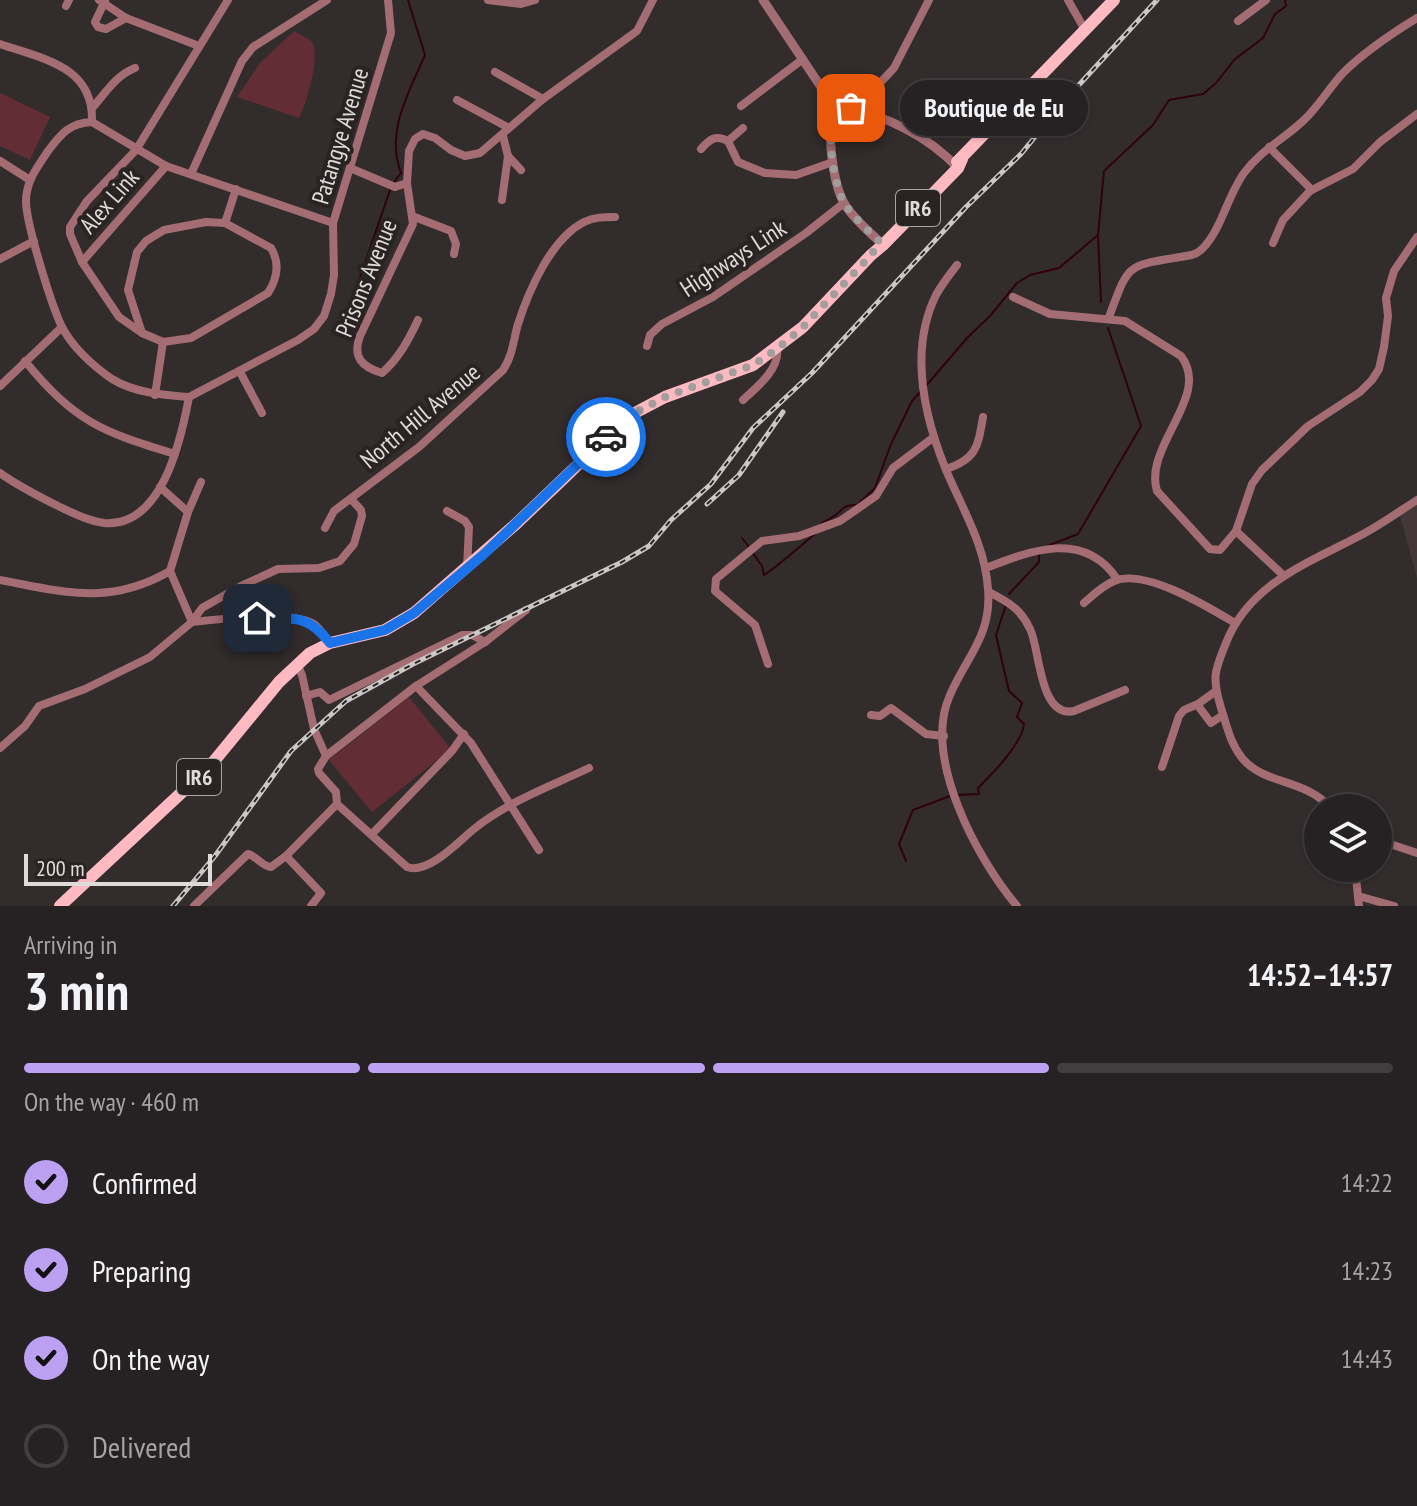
<!DOCTYPE html>
<meta charset="utf-8">
<style>
:root{--surface:#262122;--page:#2e292a;--text:#f1f3f6;--muted:#a4a3a5;--line:#423e40;--accent:#bca0f2}
body{margin:0;font-family:"PT Sans Narrow",sans-serif;background:var(--page);color:var(--text);height:100vh;display:flex;flex-direction:column;font-size:30px;white-space:nowrap}
*{box-sizing:border-box;margin:0}
p{font-size:26px;color:var(--muted)}
.icon{flex:none;width:44px;height:44px;fill:none;stroke:currentColor;stroke-width:2;stroke-linecap:round;stroke-linejoin:round}
.map{position:relative;height:906px;overflow:hidden}
.side{display:flex;flex-direction:column;background:var(--surface);flex:1}
.side>*{flex:none}
.buttons{position:absolute;left:1304px;top:794px;display:grid;gap:16px}
.buttons a{display:grid;place-items:center;width:88px;height:88px;border-radius:50%;background:var(--surface);box-shadow:0 2px 6px #0004,0 0 0 2px var(--line);font-size:40px}
.scale{position:absolute;left:24px;bottom:20px;width:188px;box-sizing:border-box;padding-left:8px;border:4px solid #e0dbdb;border-top:0;font-size:22px;line-height:28px;white-space:nowrap;color:#e0dbdb;-webkit-text-stroke:6px #292323;paint-order:stroke}
.pin{position:absolute;display:grid;place-items:center;width:68px;height:68px;color:#fff;margin:-34px;border-radius:16px;box-shadow:0 4px 12px #0006}
.courier{position:absolute;display:grid;place-items:center;width:80px;height:80px;margin:-40px;border:6px solid #1a73e8;border-radius:50%;background:#fff;color:#222;box-shadow:0 2px 10px #0007}
.bubble{position:absolute;height:56px;border-radius:28px;background:var(--surface);box-shadow:0 2px 6px #0004,0 0 0 2px var(--line);font-size:26px;font-weight:800;line-height:56px;text-align:center}
.overview em{font-style:normal;font-weight:800}
.overview div{display:flex;flex-direction:column-reverse}
.overview{display:flex;align-items:center;justify-content:space-between;height:136px;padding:0 24px}
h1{font-size:52px;font-weight:800;line-height:60px}
.bar{display:grid;grid-template-columns:repeat(4,1fr);gap:12px 8px;align-content:center;height:96px;padding:0 24px}
.bar i{height:10px;border-radius:6px;background:var(--line)}
.bar .selected{background:var(--accent)}
.bar p{grid-column:span 4}
ol{padding:0 24px;list-style:none}
li{display:flex;align-items:center;gap:24px;height:88px}
li p{margin-inline-start:auto}
li .icon{padding:8px;border-radius:50%;background:var(--accent);color:#111;stroke-width:4}
li:last-child{color:var(--muted)}
li i{width:44px;height:44px;border:4px solid var(--line);border-radius:50%}
.map>svg:first-child{display:block}
</style>
<div class="map">
<svg width="1417" height="906" viewBox="0 0 1417 906">
<rect width="100%" height="100%" fill="#332c2d"/>
<polygon fill="#443738" points="1417,504 1417,578 1400,516"/>
<g fill="#632d35">
<path d="M294,31C299,34 307,38 311,41C322,53 306,105 299,118L237,97L260,63Z"/>
<polygon points="0,93 50,117 30,160 0,146"/>
<polygon points="409,697 451,749 372,812 329,760"/>
</g>
<g fill="none" stroke-linecap="round" stroke-linejoin="round">
<g stroke="#31010c" stroke-width="2">
<path d="M394,182L401,173C385,132 409,92 425,55L408,0"/>
<polyline points="352,301 390,190"/>
<polyline points="1101,302 1098,235 1104,171 1153,125 1169,100 1203,94 1216,83 1235,59 1263,38 1275,14 1286,6 1285,0"/>
<polyline points="925,387 968,337 990,316 1017,283 1030,275 1059,268 1098,235"/>
<path d="M821,524C824,521 828,520 831,518C843,512 841,504 857,505L875,488L891,444L912,401L921,391"/>
<polyline points="742,538 749,547"/>
<polyline points="1047,546 1078,534 1141,426 1108,328"/>
<path d="M752,552L762,566L764,575C783,562 800,546 816,533"/>
<polyline points="1009,594 1039,562 1039,555"/>
<path d="M956,795L979,794L978,788C992,774 1022,744 1024,724L1017,717L1022,703L1009,691L996,635L1006,605"/>
<polyline points="906,861 899,844 913,810 950,796"/>
</g>
<g stroke="#a46d73" stroke-width="8">
<polyline points="99,0 126,18 199,46"/>
<polyline points="488,0 521,4 535,0"/>
<polyline points="1068,0 1085,30"/>
<polyline points="105,1 95,22 98,27 106,29 126,18"/>
<polyline points="66,6 69,0"/>
<polyline points="1238,21 1266,0"/>
<path d="M0,44C43,59 94,66 92,122"/>
<polyline points="495,72 543,99"/>
<polyline points="457,100 509,128"/>
<polyline points="741,106 803,59"/>
<path d="M92,108C105,94 116,75 135,68"/>
<polyline points="860,110 865,99 894,68 929,0"/>
<polyline points="743,128 728,141 738,162 765,173 796,175 833,162"/>
<polyline points="1269,147 1309,187 1310,191 1283,220 1273,243"/>
<path d="M701,149C709,140 715,134 728,141"/>
<polyline points="508,156 521,170"/>
<polyline points="0,161 30,180"/>
<polyline points="350,168 395,187 407,183"/>
<polyline points="191,174 242,61 253,47 327,0"/>
<polyline points="1310,191 1353,169 1380,142 1417,114"/>
<polyline points="502,200 508,156 503,136"/>
<polyline points="412,216 451,231 456,244 454,254"/>
<path d="M206,222L225,223L271,248C280,263 277,279 268,293L191,338L163,342L142,333L128,290L137,252L146,241L164,230Z"/>
<polyline points="225,223 236,189"/>
<polyline points="0,259 34,241"/>
<polyline points="82,262 166,166"/>
<path d="M957,265C950,274 942,284 936,295C909,350 924,416 946,470C963,510 985,545 988,589C992,635 967,656 950,695C922,757 977,859 1017,906"/>
<path d="M1013,297L1050,314L1125,321L1181,356C1212,396 1143,446 1157,491L1210,549L1220,550L1236,531L1283,575"/>
<path d="M1109,317C1129,264 1125,266 1180,257C1188,256 1197,255 1203,248C1221,230 1228,195 1244,173C1262,149 1283,140 1304,120C1319,106 1329,88 1343,73C1365,51 1391,34 1417,18"/>
<path d="M418,320C408,341 399,358 382,373C362,367 352,357 360,336L413,224L407,183L409,151L415,139L423,134L435,138L451,150L465,156L480,153L543,99L637,31L653,0"/>
<polyline points="142,333 119,317 82,262 70,234 70,227 87,201 136,150 228,0"/>
<polyline points="647,346 650,335 662,324 713,297 806,233 844,203"/>
<path d="M25,361C75,422 102,432 175,454"/>
<polyline points="240,372 262,413"/>
<polyline points="0,386 62,327"/>
<polyline points="155,395 163,342"/>
<path d="M189,397C163,395 135,393 112,379C93,366 71,346 61,325C51,303 26,224 26,201C26,181 38,166 48,151C61,134 69,123 92,122L166,166L333,223"/>
<polyline points="189,397 298,340 314,329 324,316 331,294 334,275 333,223 391,33 388,0"/>
<path d="M743,400C756,388 780,369 777,349"/>
<path d="M946,469C977,459 978,446 983,417"/>
<path d="M0,473C18,486 38,496 58,506C73,513 88,521 104,523C162,528 181,440 189,397"/>
<polyline points="160,487 188,512 170,571 192,622"/>
<polyline points="447,511 465,521 469,527 467,568"/>
<polyline points="188,512 201,482"/>
<path d="M325,528L334,511L419,447L503,370C513,355 513,341 518,324C529,290 551,239 584,222C594,217 604,217 615,217"/>
<polyline points="1236,531 1252,484 1262,470 1308,426 1360,392 1372,380 1379,369 1384,347 1388,316 1386,298 1394,271 1417,237"/>
<path d="M986,568C1032,550 1084,530 1117,579"/>
<path d="M0,580C64,592 110,606 170,571"/>
<path d="M989,592C1008,602 1021,609 1030,629C1040,648 1039,719 1074,711L1125,690"/>
<path d="M1084,603C1093,595 1102,586 1114,581C1145,568 1208,607 1235,623"/>
<path d="M192,622C218,619 292,611 314,624C320,628 325,637 330,643"/>
<polyline points="297,664 302,675 314,729 326,756 318,769 319,773 336,792 337,804"/>
<polyline points="768,664 755,625 715,591 716,579 762,541 799,536 840,521 876,496 893,468 934,437"/>
<polyline points="416,686 471,743 539,850"/>
<polyline points="1216,691 1198,704 1199,707 1211,723 1223,715"/>
<polyline points="306,696 320,692 329,700 462,635 472,635 485,642"/>
<polyline points="871,715 880,716 891,708 926,734 944,736"/>
<polyline points="0,748 25,726 39,706 85,689 150,657 192,622 202,608 241,586 278,569 319,568 340,561 354,544 362,516 361,510 351,499"/>
<polyline points="326,756 416,686 485,642 526,610"/>
<polyline points="1162,767 1179,716 1184,710 1198,704"/>
<path d="M1331,808C1304,778 1264,785 1242,758C1230,743 1227,726 1221,708C1212,678 1214,672 1226,643C1250,582 1311,562 1365,533C1383,523 1400,511 1417,500"/>
<polyline points="372,834 452,751 464,734"/>
<polyline points="1378,840 1417,853"/>
<polyline points="286,856 321,893 311,906"/>
<polyline points="1355,868 1359,906"/>
<polyline points="1358,896 1394,906"/>
<path d="M194,906L248,854C257,856 261,866 271,867L286,856L337,804L407,867C428,875 459,841 474,829C507,802 551,786 589,768"/>
</g>
<g stroke="#a46d73" stroke-width="9">
<polyline points="763,0 833,105"/>
<path d="M842,105C886,117 926,134 958,168"/>
<path d="M834,116L843,115L842,105L836,104L832,107L831,112L834,116C826,135 834,185 844,203C853,219 871,233 883,245"/>
</g>
<g stroke="#ffbac1" stroke-width="12">
<polyline points="957,162 1114,0"/>
<polyline points="60,906 210,766 279,682 310,653 330,643 385,630 414,613 517,523 629,416 665,397 753,365 803,327 871,255 883,245 958,168 962,159"/>
</g>
<defs>
<g id="rail">
<polyline points="707,504 739,475 783,412"/>
<polyline points="173,906 215,856 291,751 346,701 413,664 622,562 649,546 671,520 711,484 753,428 812,373 966,207 1021,154 1066,99 1157,0"/>
</g>
</defs>
<use href="#rail" stroke="#ccc7c7" stroke-width="5"/>
<use href="#rail" stroke="#292323" stroke-width="2" stroke-dasharray="6" stroke-linecap="butt"/>
</g>
<g fill="none" stroke-linecap="round" stroke-linejoin="round">
<path stroke="#a39e9e" stroke-width="8" stroke-dasharray="0 14.4" d="M606,437L629,416L665,397L753,365L777,349L803,327L871,255L880,242C868,230 853,217 845,204C834,186 826,135 834,116L843,115L842,105L851,108"/>
<path stroke="#1a73e8" stroke-width="10" d="M257,618C294,619 306,613 330,643L385,630L414,613L484,554L606,437"/>
</g>
<g text-anchor="middle" dominant-baseline="central" stroke-width="8" stroke-linejoin="round" paint-order="stroke">
<g fill="#292323" stroke="#a9a4a4" stroke-width="2">
<rect x="896" y="190" width="44" height="36" rx="6"/>
<rect x="177" y="759" width="44" height="36" rx="6"/>
</g>
<g font-size="22" font-weight="bold" fill="#e0dbdb">
<text x="918" y="208">IR6</text>
<text x="199" y="777">IR6</text>
</g>
<g font-size="24" fill="#e0dbdb" stroke="#292323">
<text transform="translate(340 136) rotate(-73)">Patangye Avenue</text>
<text transform="translate(109 201) rotate(-49)">Alex Link</text>
<text transform="translate(733 258) rotate(-33)">Highways Link</text>
<text transform="translate(366 278) rotate(-68)">Prisons Avenue</text>
<text transform="translate(420 416) rotate(-40)">North Hill Avenue</text>
</g>
</g>
</svg>
<div class="buttons">
<a><svg class="icon" aria-label="layers" viewBox="0 0 24 24"><path d="M12 4l9 5-9 5-9-5zM3 14l9 5 9-5"/></svg></a>
</div>
<div class="scale">200 m</div>
<div class="pin" style="left:851px;top:108px;background:#ea580c"><svg class="icon" aria-label="bag" viewBox="0 0 24 24"><path d="M5 8h14l-1 12H6zM9 8a3 3 0 0 1 6 0"/></svg></div>
<div class="pin" style="left:257px;top:618px;background:#1f2937"><svg class="icon" aria-label="home" viewBox="0 0 24 24"><path d="M3 11l9-7 9 7M6 9v11h12V9"/></svg></div>
<div class="courier" style="left:606px;top:437px"><svg class="icon" aria-label="car" viewBox="0 0 24 24"><path d="M5 17H2v-5l4-1 3-4h7l3 4 3 1v5h-3M9 17h6M6 11h13"/><circle cx="7" cy="17" r="2"/><circle cx="17" cy="17" r="2"/></svg></div>
<div class="bubble" style="left:900px;top:80px;width:188px">Boutique de Eu</div>
</div>
<section class="side">
<div class="overview"><div><h1>3 min</h1><p>Arriving in</p></div><em>14:52–14:57</em></div>
<div class="bar"><i class="selected"></i><i class="selected"></i><i class="selected"></i><i></i><p>On the way · 460 m</p></div>
<ol>
<li><svg class="icon" aria-label="check" viewBox="0 0 24 24"><path d="M5 12l5 5 9-10"/></svg>Confirmed<p>14:22</p></li>
<li><svg class="icon" aria-label="check" viewBox="0 0 24 24"><path d="M5 12l5 5 9-10"/></svg>Preparing<p>14:23</p></li>
<li><svg class="icon" aria-label="check" viewBox="0 0 24 24"><path d="M5 12l5 5 9-10"/></svg>On the way<p>14:43</p></li>
<li><i></i>Delivered</li>
</ol>
</section>
